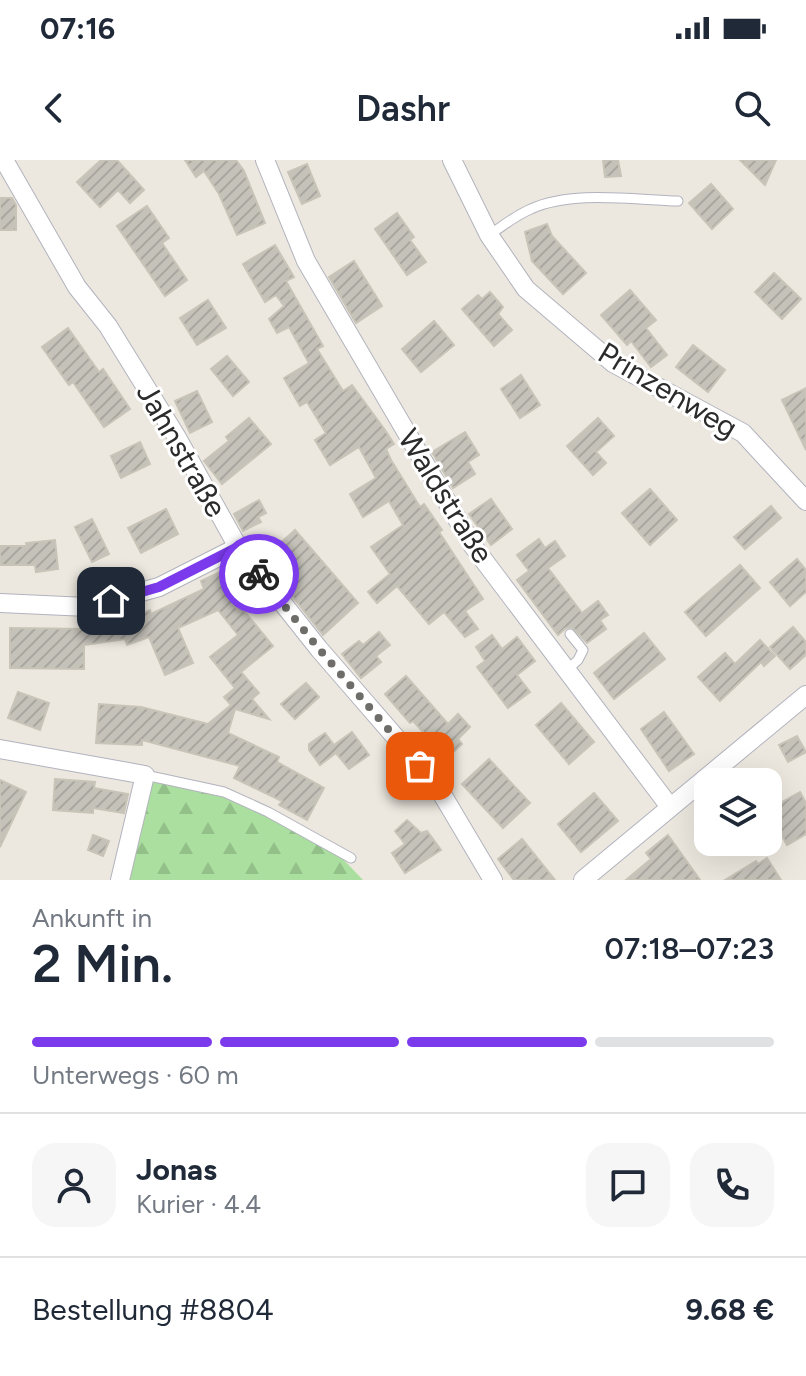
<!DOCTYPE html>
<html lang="de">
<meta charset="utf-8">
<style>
:root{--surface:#fff;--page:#f6f6f7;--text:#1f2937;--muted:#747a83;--line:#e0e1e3;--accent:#7c3aed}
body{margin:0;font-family:Figtree,sans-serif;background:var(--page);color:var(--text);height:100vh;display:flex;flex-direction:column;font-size:30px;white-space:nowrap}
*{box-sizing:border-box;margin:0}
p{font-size:26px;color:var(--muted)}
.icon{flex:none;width:44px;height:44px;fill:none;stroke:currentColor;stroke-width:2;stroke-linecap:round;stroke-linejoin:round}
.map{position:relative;height:720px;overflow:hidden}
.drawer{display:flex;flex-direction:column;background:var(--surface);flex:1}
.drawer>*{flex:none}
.controls{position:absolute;left:694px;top:608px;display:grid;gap:16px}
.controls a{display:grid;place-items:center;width:88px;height:88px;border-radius:16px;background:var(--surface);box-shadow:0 8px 32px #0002;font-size:40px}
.pin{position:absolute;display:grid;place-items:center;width:68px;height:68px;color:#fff;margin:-34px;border-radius:16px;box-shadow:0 4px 12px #0006}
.courier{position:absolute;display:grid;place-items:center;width:80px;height:80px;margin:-40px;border:6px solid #7c3aed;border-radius:50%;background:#fff;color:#222;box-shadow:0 2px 10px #0007}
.headline em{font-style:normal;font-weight:600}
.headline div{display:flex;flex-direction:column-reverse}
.headline{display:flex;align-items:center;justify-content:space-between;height:136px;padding:0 32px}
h1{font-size:52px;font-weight:600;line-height:60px}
.bar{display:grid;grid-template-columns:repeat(4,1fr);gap:12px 8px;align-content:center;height:96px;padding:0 32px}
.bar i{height:10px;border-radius:6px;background:var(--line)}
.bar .active{background:var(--accent)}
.bar p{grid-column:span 4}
.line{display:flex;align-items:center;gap:20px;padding:0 32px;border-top:2px solid var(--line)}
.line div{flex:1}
.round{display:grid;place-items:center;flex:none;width:84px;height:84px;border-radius:24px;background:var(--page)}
.status{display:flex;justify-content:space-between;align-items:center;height:56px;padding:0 40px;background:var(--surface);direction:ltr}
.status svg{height:22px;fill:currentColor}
header{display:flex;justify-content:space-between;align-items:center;height:104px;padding:0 32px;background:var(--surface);font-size:36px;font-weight:600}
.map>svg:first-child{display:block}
</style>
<div class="status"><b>07:16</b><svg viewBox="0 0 49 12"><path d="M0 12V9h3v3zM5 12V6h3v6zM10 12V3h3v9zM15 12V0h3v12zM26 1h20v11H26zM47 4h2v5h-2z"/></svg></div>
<header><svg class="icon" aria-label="back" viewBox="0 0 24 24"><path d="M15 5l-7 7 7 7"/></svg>Dashr<svg class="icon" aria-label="search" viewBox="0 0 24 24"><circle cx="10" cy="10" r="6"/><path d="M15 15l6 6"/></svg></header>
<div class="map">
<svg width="806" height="720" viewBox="0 0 806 720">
<defs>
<pattern id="forest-firs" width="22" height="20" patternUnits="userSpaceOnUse" patternTransform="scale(2)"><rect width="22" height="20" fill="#abdf9f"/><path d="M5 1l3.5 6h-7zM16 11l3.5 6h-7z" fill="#93c089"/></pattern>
<pattern id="building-hatch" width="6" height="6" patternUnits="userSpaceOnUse" patternTransform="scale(2)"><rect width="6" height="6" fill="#c5c2ba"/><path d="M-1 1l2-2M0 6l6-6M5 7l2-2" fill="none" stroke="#a9a7a0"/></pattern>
</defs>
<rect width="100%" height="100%" fill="#ece8df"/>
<polygon fill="url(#forest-firs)" points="162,619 226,635 278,660 341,697 363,720 123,720 150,622"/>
<g fill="url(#building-hatch)" stroke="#c8c4b8" stroke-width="2">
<polygon points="101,0 117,0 144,30 130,43 118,30 100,47 77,22"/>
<polygon points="185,0 236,0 244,11 265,63 237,75 219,34 204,11 196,17"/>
<polygon points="603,0 618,0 621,16 605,17"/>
<polygon points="740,0 776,0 765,25"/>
<polygon points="307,4 320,36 302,44 288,12"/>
<polygon points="711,24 733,49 712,69 689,43"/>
<polygon points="0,38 12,38 16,45 16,70 0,70"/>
<polygon points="147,46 169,78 162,83 187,120 165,136 117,66"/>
<polygon points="397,53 414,77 410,80 426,102 407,115 375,69"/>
<polygon points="547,64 552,76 586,113 563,134 532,101 525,72"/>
<polygon points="275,85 294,117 286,121 323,186 317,189 343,231 352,225 385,270 394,284 386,289 391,300 420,347 424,344 442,370 439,372 483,439 465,451 478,469 465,477 444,452 429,464 397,426 377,443 368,432 390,414 371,387 403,365 389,341 363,357 350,334 376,318 359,287 330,305 315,280 326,273 307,242 300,246 284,218 309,203 289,167 277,173 269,159 284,146 276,135 265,142 243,104"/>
<polygon points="354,101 382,146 356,163 329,117"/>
<polygon points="774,113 801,139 782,159 755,132"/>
<polygon points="630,130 656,160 646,168 667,195 651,207 631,181 627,185 601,155"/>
<polygon points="490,132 503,147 498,154 512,170 494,186 462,149 478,135 482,139"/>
<polygon points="208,140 226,168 197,185 180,158"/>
<polygon points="434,161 454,185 421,212 402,189"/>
<polygon points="68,168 99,212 103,209 130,249 104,267 73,222 69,225 42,187"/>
<polygon points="693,185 725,210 708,232 676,207"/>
<polygon points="227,196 249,222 233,236 211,209"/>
<polygon points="521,215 540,245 520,258 501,229"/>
<polygon points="806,228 806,290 782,240"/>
<polygon points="197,231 212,262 190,273 175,241"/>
<polygon points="249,258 271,284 222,324 204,301 229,281 226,277"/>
<polygon points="598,258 614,276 596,292 606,303 593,315 567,286"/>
<polygon points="465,272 479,295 468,302 475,314 453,328 432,292"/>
<polygon points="140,282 150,304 121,318 111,296"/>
<polygon points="650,329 677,360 650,385 622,353"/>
<polygon points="491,339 512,369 491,385 469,354"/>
<polygon points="259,340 266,353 258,357 261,362 243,371 234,354"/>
<polygon points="771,346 781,358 745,389 734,377"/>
<polygon points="166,349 178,374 141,393 128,368"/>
<polygon points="92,359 109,394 92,402 75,367"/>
<polygon points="295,370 358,443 323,475 263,399"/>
<polygon points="539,379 545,388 555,381 565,396 548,408 582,453 598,441 608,455 600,460 606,469 587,483 572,467 566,468 558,475 517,420 529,411 517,395"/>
<polygon points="55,380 58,409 36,412 35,405 0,405 0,386 27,386 26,383"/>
<polygon points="797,399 806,410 806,432 790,446 770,422"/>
<polygon points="740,405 760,428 706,476 685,452"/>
<polygon points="220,412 237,450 241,447 273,486 241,512 259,533 252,539 269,559 235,549 228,573 279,597 277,602 324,628 307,660 279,645 282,641 234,618 240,606 142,580 142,585 96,583 99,544 141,547 208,564 231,545 224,537 235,528 210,497 238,475 218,450 178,468 193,503 165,515 149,477 127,485 125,479 84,485 84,509 10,508 10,468 88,469 109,466 150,450 151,454 204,429 201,421"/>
<polygon points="793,467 806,482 806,495 790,509 770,487"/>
<polygon points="379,472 390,485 376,496 381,502 361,518 342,494 359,481 363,485"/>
<polygon points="644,473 665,499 614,539 594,513"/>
<polygon points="492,475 502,489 517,477 535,501 517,515 530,532 508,548 477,507 485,501 476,487"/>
<polygon points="760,480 775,496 764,506 761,502 720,541 698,517 725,493 735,504"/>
<polygon points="406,516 448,564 458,554 470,567 458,579 462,584 447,598 413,561 410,563 385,534"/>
<polygon points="306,523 319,537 295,559 281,544"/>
<polygon points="18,532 49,543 40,570 8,558"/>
<polygon points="561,543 594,582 569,604 536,565"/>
<polygon points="664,552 694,594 669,611 641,569"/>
<polygon points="352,572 369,595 349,609 336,593 320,605 309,590 309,584 325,573 334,585"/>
<polygon points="797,576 806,592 788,602 779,585"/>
<polygon points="489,599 530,643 503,668 462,624"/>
<polygon points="55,619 95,622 94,628 128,634 124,653 93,648 93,653 53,650"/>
<polygon points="0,620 26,632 0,687"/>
<polygon points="800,632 806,643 806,674 787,685 768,650"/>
<polygon points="594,633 618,661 581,692 558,664"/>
<polygon points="407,660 421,673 427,671 441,690 405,713 392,693 405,684 395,671"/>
<polygon points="93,675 109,681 103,696 88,690"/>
<polygon points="668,675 700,720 626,720 651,699 646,693"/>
<polygon points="522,679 555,720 514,720 498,699"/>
<polygon points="767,698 781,720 725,720 756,701 758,704"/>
</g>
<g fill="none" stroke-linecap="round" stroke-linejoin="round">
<defs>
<g id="service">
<path d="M489,75C503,66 516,55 531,49C572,30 634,40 678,41"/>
<polyline points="567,510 578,500 583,490 570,474"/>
<polyline points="145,615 224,632 268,652 351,698"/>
</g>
<g id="minor">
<polyline points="4,0 77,127 108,166 176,276 238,387 319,489 436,624 493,720"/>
<polyline points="265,0 306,101 473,386 670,647"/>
<polyline points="452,0 489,75 526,129 613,203 743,273 806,341"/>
<polyline points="0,443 87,447 159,427 238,387"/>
<polyline points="0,589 145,615 120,720"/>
<polyline points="583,720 806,535"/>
</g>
</defs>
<use href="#service" stroke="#b2b3be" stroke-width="11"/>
<use href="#minor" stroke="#b2b3be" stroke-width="20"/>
<use href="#service" stroke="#fff" stroke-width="9"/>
<use href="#minor" stroke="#fff" stroke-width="18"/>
</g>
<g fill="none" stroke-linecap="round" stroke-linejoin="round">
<polyline stroke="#6f6d6a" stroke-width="8" stroke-dasharray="0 14.4" points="259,414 319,489 420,606"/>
<polyline stroke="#7c3aed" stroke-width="10" points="111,441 159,427 238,387 259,414"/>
</g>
<g text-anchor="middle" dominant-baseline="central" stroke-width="6" stroke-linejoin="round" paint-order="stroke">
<g font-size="30" fill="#2b2b2b" stroke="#fff">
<text transform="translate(668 230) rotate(31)">Prinzenweg</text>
<text transform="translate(182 290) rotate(60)">Jahnstraße</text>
<text transform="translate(446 336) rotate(58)">Waldstraße</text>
</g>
</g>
</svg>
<div class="controls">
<a><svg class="icon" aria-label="layers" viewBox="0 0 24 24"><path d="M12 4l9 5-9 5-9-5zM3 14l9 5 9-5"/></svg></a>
</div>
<div class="pin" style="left:420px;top:606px;background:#ea580c"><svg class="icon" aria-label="bag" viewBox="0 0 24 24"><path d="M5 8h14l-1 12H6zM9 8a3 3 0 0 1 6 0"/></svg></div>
<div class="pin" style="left:111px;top:441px;background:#1f2937"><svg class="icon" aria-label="home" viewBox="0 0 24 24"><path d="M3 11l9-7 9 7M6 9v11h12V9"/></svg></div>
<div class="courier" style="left:259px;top:414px"><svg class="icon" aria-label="bike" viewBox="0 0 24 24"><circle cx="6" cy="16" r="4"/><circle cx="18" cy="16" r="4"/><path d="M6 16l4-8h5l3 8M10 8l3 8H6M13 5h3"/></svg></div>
</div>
<section class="drawer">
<div class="headline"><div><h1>2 Min.</h1><p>Ankunft in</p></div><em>07:18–07:23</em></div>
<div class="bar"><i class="active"></i><i class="active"></i><i class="active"></i><i></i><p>Unterwegs · 60 m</p></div>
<div class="line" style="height:144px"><a class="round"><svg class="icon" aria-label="person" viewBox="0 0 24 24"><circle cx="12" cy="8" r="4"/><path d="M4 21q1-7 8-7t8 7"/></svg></a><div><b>Jonas</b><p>Kurier · 4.4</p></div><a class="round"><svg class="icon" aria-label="chat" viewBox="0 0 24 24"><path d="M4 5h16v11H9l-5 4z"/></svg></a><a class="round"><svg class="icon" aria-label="phone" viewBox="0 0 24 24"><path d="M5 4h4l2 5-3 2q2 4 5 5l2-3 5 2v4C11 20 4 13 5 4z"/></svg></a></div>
<div class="line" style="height:104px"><div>Bestellung #8804</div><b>9.68 €</b></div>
</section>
